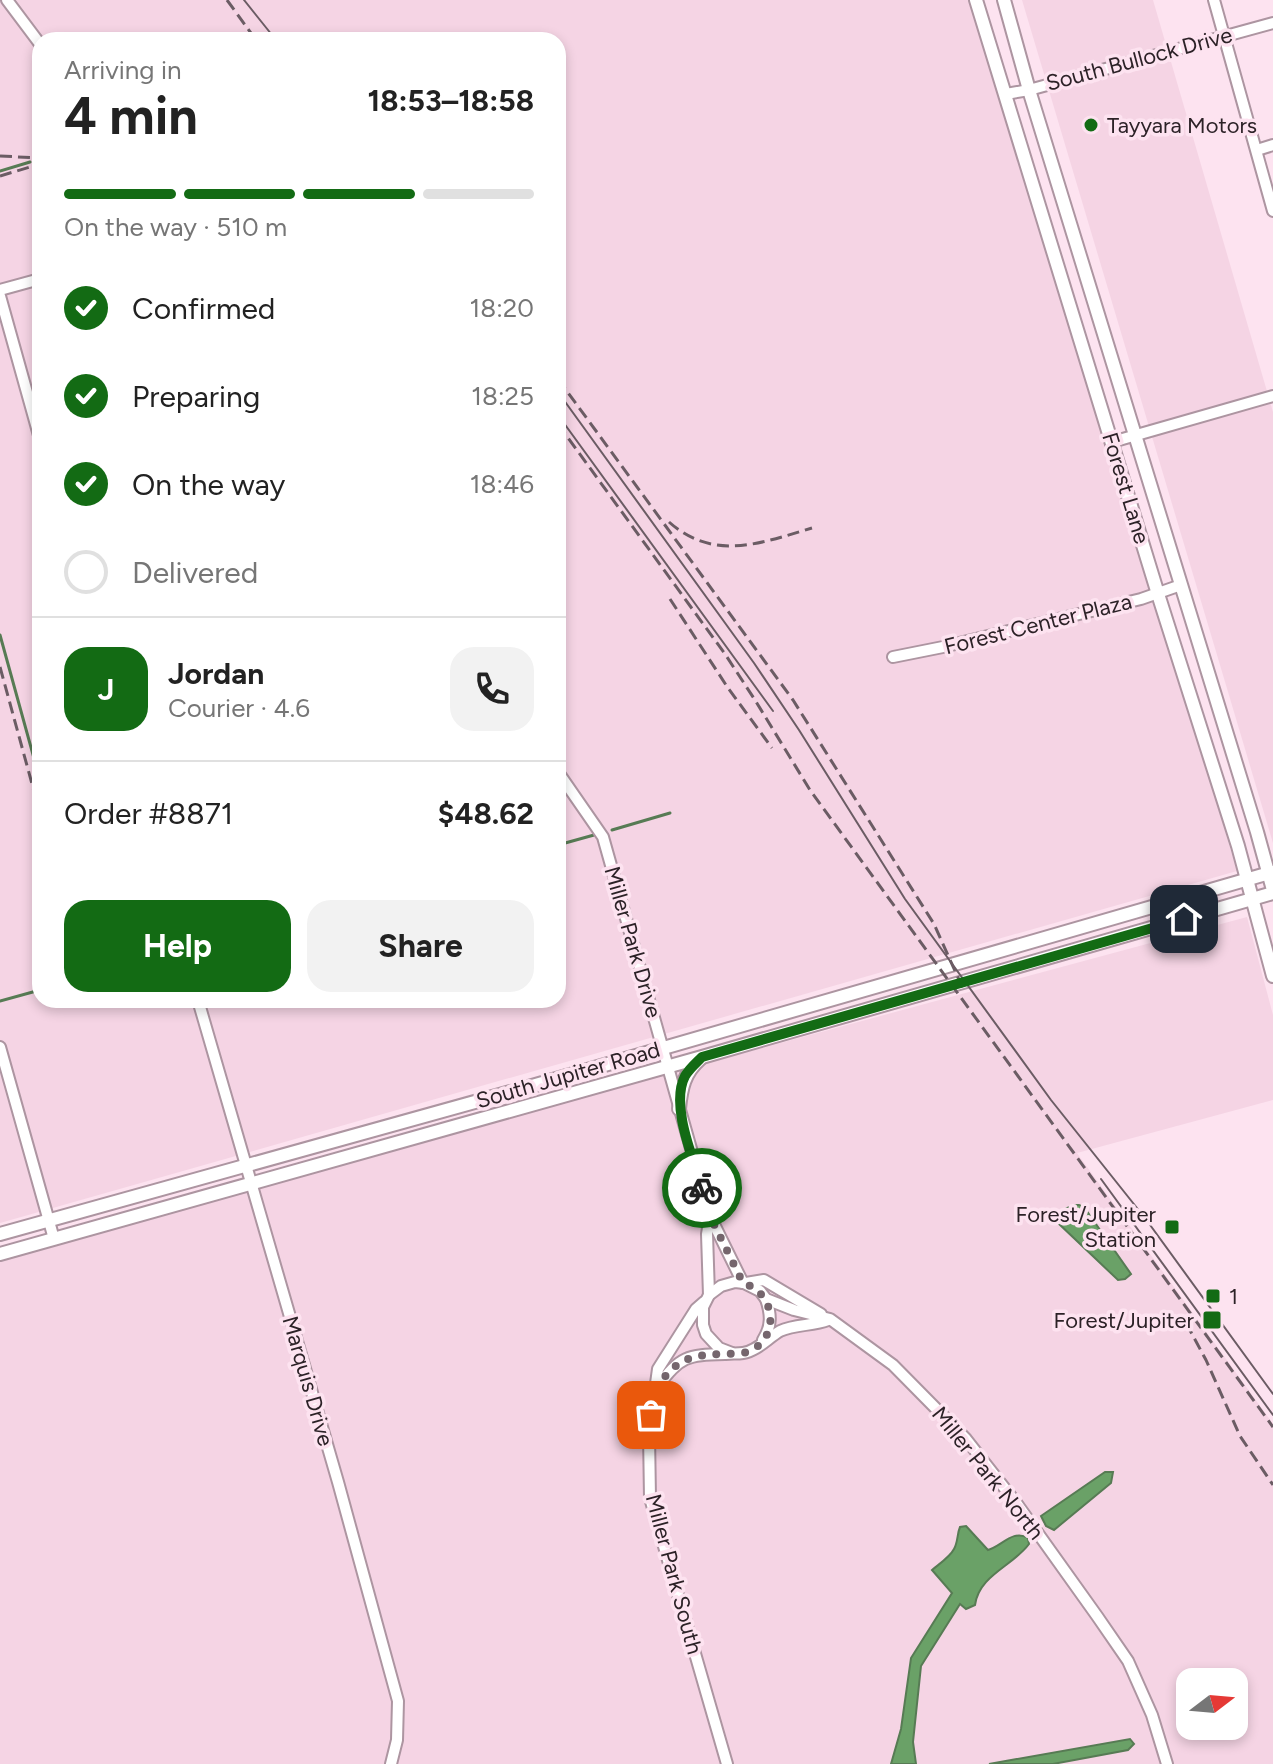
<!DOCTYPE html>
<meta charset="utf-8">
<style>
:root{--surface:#fff;--page:#f2f2f2;--text:#222;--muted:#767676;--line:#e0e0e0;--accent:#136b14}
body{margin:0;font-family:Figtree,sans-serif;background:var(--page);color:var(--text);height:100vh;display:flex;flex-direction:column;font-size:30px;white-space:nowrap}
*{box-sizing:border-box;margin:0}
p{font-size:26px;color:var(--muted)}
.icon{flex:none;width:44px;height:44px;fill:none;stroke:currentColor;stroke-width:2;stroke-linecap:round;stroke-linejoin:round}
.map{position:relative;flex:1;overflow:hidden}
.sheet{position:absolute;left:32px;top:32px;width:534px;height:976px;display:flex;flex-direction:column;background:var(--surface);border-radius:24px;box-shadow:0 4px 12px #0003}
.sheet>*{flex:none}
.needle{width:52px;rotate:74deg}
.fabs{position:absolute;left:1176px;top:1668px;display:grid;gap:16px}
.fabs a{display:grid;place-items:center;width:72px;height:72px;border-radius:16px;background:var(--surface);box-shadow:0 4px 12px #0003;font-size:40px}
.pin{position:absolute;display:grid;place-items:center;width:68px;height:68px;color:#fff;margin:-34px;border-radius:16px;box-shadow:0 4px 12px #0006}
.courier{position:absolute;display:grid;place-items:center;width:80px;height:80px;margin:-40px;border:6px solid #136b14;border-radius:50%;background:#fff;color:#222;box-shadow:0 2px 10px #0007}
.headline em{font-style:normal;font-weight:700}
.headline div{display:flex;flex-direction:column-reverse}
.headline{display:flex;align-items:center;justify-content:space-between;height:136px;padding:0 32px}
h1{font-size:52px;font-weight:700;line-height:60px}
.bar{display:grid;grid-template-columns:repeat(4,1fr);gap:12px 8px;align-content:center;height:96px;padding:0 32px}
.bar i{height:10px;border-radius:6px;background:var(--line)}
.bar .selected{background:var(--accent)}
.bar p{grid-column:span 4}
.line{display:flex;align-items:center;gap:20px;padding:0 32px;border-top:2px solid var(--line)}
.line div{flex:1}
.round{display:grid;place-items:center;flex:none;width:84px;height:84px;border-radius:24px;background:var(--page)}
ol{padding:0 32px;list-style:none}
li{display:flex;align-items:center;gap:24px;height:88px}
li p{margin-inline-start:auto}
li .icon{padding:8px;border-radius:50%;background:var(--accent);color:#fff;stroke-width:4}
li:last-child{color:var(--muted)}
li i{width:44px;height:44px;border:4px solid var(--line);border-radius:50%}
.action{display:flex;gap:16px;margin-top:auto;padding:16px 32px}
.action a{flex:1;height:92px;border-radius:24px;background:var(--accent);color:#fff;font-size:32px;font-weight:700;line-height:92px;text-align:center}
.action a+a{background:var(--page);color:var(--text)}
.map>svg:first-child{display:block}
</style>
<div class="map">
<svg width="1273" height="1764" viewBox="0 0 1273 1764">
<rect width="100%" height="100%" fill="#fde3f0"/>
<g fill="#f5d4e4" fill-rule="evenodd">
<path d="M0,0H977L1237,871L0,1223ZM40,40H558V1000H40Z"/>
<polygon points="1022,0 1153,0 1273,412 1273,843"/>
<path d="M1247,917L1273,1015V1100L1077,1153L1273,1424V1764H0V1260L710,1062ZM1190,1682H1234V1726H1190Z"/>
</g>
<g fill="#6aa167" stroke="#577b54" stroke-width="2">
<polygon points="1073,1205 1079,1205 1084,1207 1131,1274 1125,1279 1118,1280 1057,1222 1055,1219 1056,1214"/>
<polygon points="1105,1472 1113,1472 1111,1483 1054,1530 1046,1526 1041,1516"/>
<path d="M966,1526L988,1550C1002,1546 1013,1529 1028,1538L1029,1544C1013,1566 979,1575 975,1605L966,1609L960,1604L921,1666L913,1742L916,1764H891L901,1729L911,1658L952,1593L932,1570C939,1564 950,1557 954,1549C958,1542 957,1534 960,1527Z"/>
<polygon points="1130,1739 1134,1744 1128,1750 1053,1764 989,1764"/>
</g>
<g fill="none" stroke-linecap="round" stroke-linejoin="round">
<g stroke="#577b54" stroke-width="3">
<polyline points="0,171 30,162"/>
<polyline points="0,635 40,780"/>
<polyline points="612,830 670,813"/>
<polyline points="558,845 594,835"/>
<polyline points="0,1001 40,990"/>
</g>
<defs>
<g id="minor">
<polyline points="7,0 40,44"/>
<polyline points="1214,0 1273,211"/>
<polyline points="1006,94 1029,90 1273,23"/>
<polyline points="1257,150 1273,145"/>
<polyline points="0,290 40,279"/>
<polyline points="0,296 40,439"/>
<polyline points="1112,442 1273,396"/>
<polyline points="893,657 943,647 1141,599 1181,585"/>
<polyline points="558,772 603,837 710,1216 743,1283"/>
<polyline points="198,1000 338,1482 398,1701 397,1740 391,1764"/>
<polyline points="0,1047 54,1239"/>
<polyline points="746,1283 764,1280 821,1314"/>
<polyline points="709,1295 707,1234 710,1216"/>
<polyline points="704,1302 696,1309 658,1369 649,1434 650,1498 727,1764"/>
<path d="M763,1340C772,1326 771,1314 766,1299"/>
<polyline points="732,1353 719,1348 706,1334 703,1325 703,1307 709,1295 721,1286 735,1282 744,1283 760,1291 766,1299 794,1310 830,1319 893,1365 966,1439 1017,1504 1097,1616 1128,1661 1152,1715 1167,1764"/>
<path d="M657,1387C681,1356 686,1355 725,1354C731,1353 737,1354 743,1353C757,1351 768,1338 780,1331C795,1324 813,1326 828,1320"/>
</g>
<g id="major">
<polyline points="976,0 1158,594 1238,846 1273,976"/>
<polyline points="1004,0 1029,90 1257,832 1273,890"/>
<path d="M679,1109C681,1088 684,1073 700,1059"/>
<polyline points="0,1234 525,1088 1273,872"/>
<polyline points="0,1254 702,1057 1273,893"/>
</g>
</defs>
<use href="#minor" stroke="#ad95a1" stroke-width="14"/>
<use href="#major" stroke="#ad95a1" stroke-width="16"/>
<use href="#minor" stroke="#fff" stroke-width="10"/>
<use href="#major" stroke="#fff" stroke-width="12"/>
<g stroke="#6b5c64" stroke-width="2">
<polyline points="244,0 276,40"/>
<polyline points="558,392 754,663 799,730 905,899 1051,1100 1145,1218 1273,1394"/>
<polyline points="558,415 773,711"/>
<polyline points="1101,1179 1273,1415"/>
</g>
<g stroke="#6b5c64" stroke-width="3" stroke-dasharray="12 6" stroke-linecap="butt">
<polyline points="227,0 256,40"/>
<polyline points="0,156 40,158"/>
<polyline points="0,176 40,164"/>
<polyline points="558,379 793,700 934,924 964,991"/>
<polyline points="558,424 725,654 755,700 810,790 1273,1427"/>
<path d="M669,522C714,562 761,543 812,528"/>
<polyline points="670,599 728,688 772,748"/>
<polyline points="0,667 40,813"/>
<polyline points="1186,1323 1206,1360 1240,1436 1273,1485"/>
</g>
</g>
<g fill="none" stroke-linecap="round" stroke-linejoin="round">
<path stroke="#75666d" stroke-width="8" stroke-dasharray="0 14.4" d="M651,1415C652,1408 651,1397 654,1390C656,1386 659,1384 662,1380C680,1358 693,1355 721,1354C731,1353 742,1355 752,1350C781,1334 774,1292 743,1283L710,1216L702,1188"/>
<path stroke="#136b14" stroke-width="10" d="M702,1188C693,1158 670,1105 685,1076C689,1069 696,1063 702,1057L1184,919"/>
</g>
<g fill="#136b14" stroke="#fde3f0" stroke-width="3">
<circle cx="1091" cy="125" r="8"/>
<rect x="1164" y="1219" width="16" height="16" rx="4"/>
<rect x="1205" y="1288" width="16" height="16" rx="4"/>
<rect x="1202" y="1310" width="20" height="20" rx="4"/>
</g>
<g text-anchor="middle" dominant-baseline="central" stroke-width="7" stroke-linejoin="round" paint-order="stroke">
<g font-size="22" fill="#2c2227" stroke="#fde3f0">
<text transform="translate(1139 59) rotate(-15)">South Bullock Drive</text>
<text transform="translate(1126 488) rotate(73)">Forest Lane</text>
<text transform="translate(1038 624) rotate(-14)">Forest Center Plaza</text>
<text transform="translate(633 942) rotate(74)">Miller Park Drive</text>
<text transform="translate(568 1075) rotate(-16)">South Jupiter Road</text>
<text transform="translate(308 1381) rotate(74)">Marquis Drive</text>
<text transform="translate(988 1473) rotate(51)">Miller Park North</text>
<text transform="translate(674 1574) rotate(75)">Miller Park South</text>
</g>
<g font-size="22" fill="#2c2227" stroke="#fde3f0" text-anchor="start">
<text x="1107" y="125">Tayyara Motors</text>
<text x="1156" y="1214" text-anchor="end">Forest/Jupiter<tspan x="1156" dy="25">Station</tspan></text>
<text x="1229" y="1296">1</text>
<text x="1194" y="1320" text-anchor="end">Forest/Jupiter</text>
</g>
</g>
</svg>
<div class="fabs">
<a><svg class="needle" viewBox="-14 -14 28 28"><path d="M0-13l5 13h-10z" fill="#e53935"/><path d="M0 13l5-13h-10z" fill="#767676"/></svg></a>
</div>
<div class="pin" style="left:651px;top:1415px;background:#ea580c"><svg class="icon" aria-label="bag" viewBox="0 0 24 24"><path d="M5 8h14l-1 12H6zM9 8a3 3 0 0 1 6 0"/></svg></div>
<div class="pin" style="left:1184px;top:919px;background:#1f2937"><svg class="icon" aria-label="home" viewBox="0 0 24 24"><path d="M3 11l9-7 9 7M6 9v11h12V9"/></svg></div>
<div class="courier" style="left:702px;top:1188px"><svg class="icon" aria-label="bike" viewBox="0 0 24 24"><circle cx="6" cy="16" r="4"/><circle cx="18" cy="16" r="4"/><path d="M6 16l4-8h5l3 8M10 8l3 8H6M13 5h3"/></svg></div>
<section class="sheet">
<div class="headline"><div><h1>4 min</h1><p>Arriving in</p></div><em>18:53–18:58</em></div>
<div class="bar"><i class="selected"></i><i class="selected"></i><i class="selected"></i><i></i><p>On the way · 510 m</p></div>
<ol>
<li><svg class="icon" aria-label="check" viewBox="0 0 24 24"><path d="M5 12l5 5 9-10"/></svg>Confirmed<p>18:20</p></li>
<li><svg class="icon" aria-label="check" viewBox="0 0 24 24"><path d="M5 12l5 5 9-10"/></svg>Preparing<p>18:25</p></li>
<li><svg class="icon" aria-label="check" viewBox="0 0 24 24"><path d="M5 12l5 5 9-10"/></svg>On the way<p>18:46</p></li>
<li><i></i>Delivered</li>
</ol>
<div class="line" style="height:144px"><b class="round" style="background:var(--accent);color:#fff">J</b><div><b>Jordan</b><p>Courier · 4.6</p></div><a class="round"><svg class="icon" aria-label="phone" viewBox="0 0 24 24"><path d="M5 4h4l2 5-3 2q2 4 5 5l2-3 5 2v4C11 20 4 13 5 4z"/></svg></a></div>
<div class="line" style="height:104px"><div>Order #8871</div><b>$48.62</b></div>
<div class="action"><a>Help</a><a>Share</a></div>
</section>
</div>
